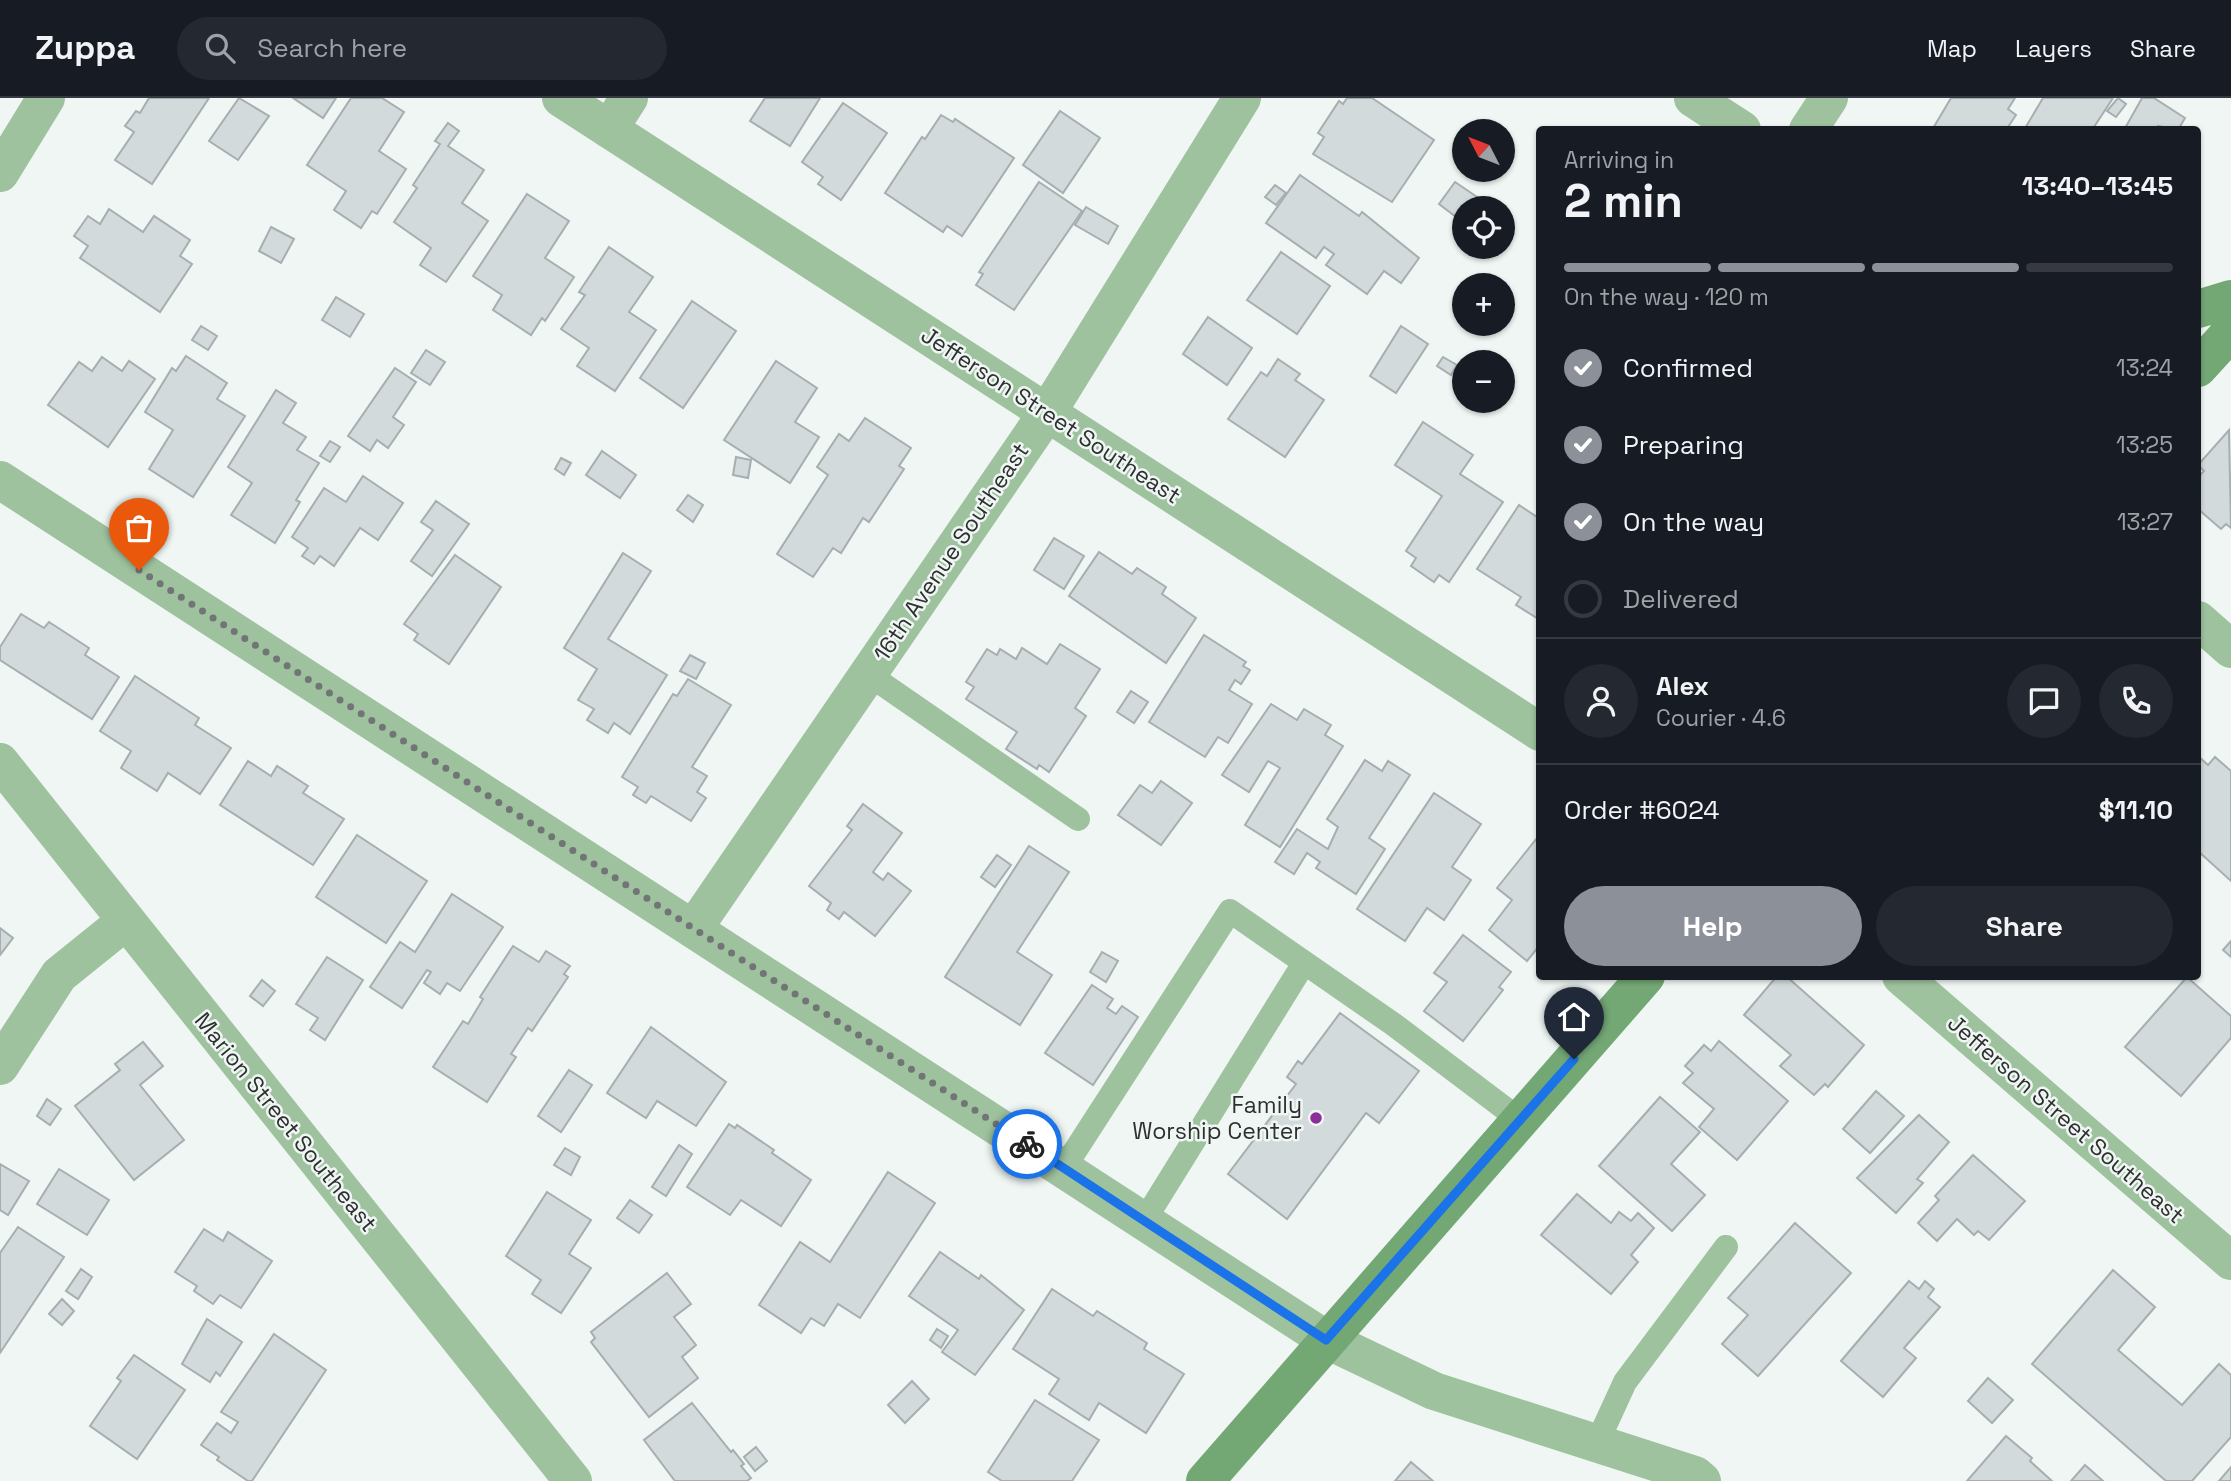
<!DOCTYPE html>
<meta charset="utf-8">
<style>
:root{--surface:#171b24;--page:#242831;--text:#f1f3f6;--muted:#9ea1a6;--line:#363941;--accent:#8c9099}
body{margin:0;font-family:"Space Grotesk",sans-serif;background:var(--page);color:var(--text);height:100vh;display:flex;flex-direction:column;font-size:26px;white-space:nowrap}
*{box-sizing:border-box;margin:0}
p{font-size:23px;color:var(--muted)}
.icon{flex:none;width:38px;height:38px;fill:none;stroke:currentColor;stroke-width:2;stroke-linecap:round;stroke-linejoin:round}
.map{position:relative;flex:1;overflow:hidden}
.details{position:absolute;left:1536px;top:28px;width:665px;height:854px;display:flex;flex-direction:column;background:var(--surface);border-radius:7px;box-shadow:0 2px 5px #0004}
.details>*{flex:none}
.needle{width:46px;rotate:312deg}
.controls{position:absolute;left:1452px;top:21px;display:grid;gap:14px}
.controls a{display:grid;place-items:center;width:63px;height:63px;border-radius:50%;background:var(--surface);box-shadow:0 2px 5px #0004;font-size:35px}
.pin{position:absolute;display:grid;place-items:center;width:60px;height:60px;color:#fff;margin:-72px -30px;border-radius:50% 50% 50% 0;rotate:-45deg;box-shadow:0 0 7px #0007}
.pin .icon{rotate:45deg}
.courier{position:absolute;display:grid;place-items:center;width:70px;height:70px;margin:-35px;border:5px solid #1a73e8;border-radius:50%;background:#fff;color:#222;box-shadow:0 2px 9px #0007}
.summary em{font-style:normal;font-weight:600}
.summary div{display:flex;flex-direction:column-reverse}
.summary{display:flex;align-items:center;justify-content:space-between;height:119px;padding:0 28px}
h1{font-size:46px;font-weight:600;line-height:52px}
.bar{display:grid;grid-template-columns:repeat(4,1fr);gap:10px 7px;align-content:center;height:84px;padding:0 28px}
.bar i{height:9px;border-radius:5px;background:var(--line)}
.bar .on{background:var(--accent)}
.bar p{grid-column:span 4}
.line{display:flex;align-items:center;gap:18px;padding:0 28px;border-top:2px solid var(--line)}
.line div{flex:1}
.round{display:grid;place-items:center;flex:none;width:74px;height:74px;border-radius:37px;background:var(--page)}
ol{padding:0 28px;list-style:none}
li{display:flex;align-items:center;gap:21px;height:77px}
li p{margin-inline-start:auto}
li .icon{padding:7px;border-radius:50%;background:var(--accent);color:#fff;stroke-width:4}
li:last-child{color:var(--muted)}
li i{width:38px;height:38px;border:4px solid var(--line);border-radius:50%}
.action{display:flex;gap:14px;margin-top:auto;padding:14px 28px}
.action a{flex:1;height:80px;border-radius:42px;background:var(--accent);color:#fff;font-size:28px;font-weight:600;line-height:80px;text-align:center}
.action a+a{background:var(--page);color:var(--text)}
header{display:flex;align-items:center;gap:42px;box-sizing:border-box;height:98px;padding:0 35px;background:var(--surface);border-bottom:2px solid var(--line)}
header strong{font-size:33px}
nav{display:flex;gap:38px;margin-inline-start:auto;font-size:24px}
.search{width:490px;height:63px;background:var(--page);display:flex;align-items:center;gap:18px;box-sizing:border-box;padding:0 24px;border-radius:38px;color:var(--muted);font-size:26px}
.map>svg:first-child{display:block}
</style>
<header>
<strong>Zuppa</strong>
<div class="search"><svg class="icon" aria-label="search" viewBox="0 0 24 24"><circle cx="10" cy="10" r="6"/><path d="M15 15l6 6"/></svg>Search here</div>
<nav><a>Map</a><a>Layers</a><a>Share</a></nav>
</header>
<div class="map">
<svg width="2231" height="1383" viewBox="0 0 2231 1383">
<rect width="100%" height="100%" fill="#eff6f4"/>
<g fill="#d2dadb" stroke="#a7aeaf" stroke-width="2">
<polygon points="149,0 209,0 152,86 115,62 134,34 125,28 136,13 140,15"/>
<polygon points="239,0 269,18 238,62 209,43"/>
<polygon points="293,0 336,0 323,20"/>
<polygon points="351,0 382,0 404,14 379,53 406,71 377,116 372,113 361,130 334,112 346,93 307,67"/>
<polygon points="765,0 820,0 790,48 750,23"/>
<polygon points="1347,0 1372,0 1434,42 1392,104 1313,56 1324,39 1318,35 1339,3 1343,6"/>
<polygon points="1951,0 2015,0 2008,11 2016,17 2006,32 1932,32"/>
<polygon points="2043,0 2113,0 2092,32 2024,32"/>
<polygon points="2118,0 2126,6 2116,19 2107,13"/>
<polygon points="2142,0 2154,0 2185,20 2178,32 2158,28 2156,32 2124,32"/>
<polygon points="843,5 887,35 841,102 818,86 823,79 802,64"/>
<polygon points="1060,13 1100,40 1063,95 1023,67"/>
<polygon points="941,17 953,24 955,21 1014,60 962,138 947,128 943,134 885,95 922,39 925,41"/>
<polygon points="448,25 459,33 448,48 484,72 462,105 488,123 446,184 420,167 431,150 394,124 417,90 413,87 440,46 435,43"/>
<polygon points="1300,77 1359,118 1362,114 1419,160 1401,185 1384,173 1367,196 1326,167 1334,156 1324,149 1316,160 1266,125"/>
<polygon points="1039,84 1082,113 1014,212 976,187 983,176 979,174"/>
<polygon points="1455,84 1480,101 1474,110 1465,110 1464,125 1439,106"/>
<polygon points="1275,87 1286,95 1276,107 1265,99"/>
<polygon points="527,96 569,123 545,160 574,179 545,223 542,220 531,237 493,212 502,197 473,178"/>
<polygon points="1086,109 1118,128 1108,146 1075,127"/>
<polygon points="109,111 143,134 154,118 190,142 180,158 192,166 160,214 80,160 88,148 74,138 88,118 100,126"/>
<polygon points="271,129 294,141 281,165 259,153"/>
<polygon points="609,149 653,179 629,214 656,232 615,293 577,268 589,250 561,231 585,197 579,194"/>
<polygon points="1281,154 1330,188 1297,236 1247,202"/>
<polygon points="336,199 364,216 350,239 322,222"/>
<polygon points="692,203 736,233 683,310 640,280"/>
<polygon points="1208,219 1252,250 1227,287 1183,256"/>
<polygon points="201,228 217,238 208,252 192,242"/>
<polygon points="1401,228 1428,246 1396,295 1370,278"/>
<polygon points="426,252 445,264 430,287 411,275"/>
<polygon points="186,258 227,285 217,301 245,318 193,399 149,371 173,332 145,314 172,270 176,273"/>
<polygon points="102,259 122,273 129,263 155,281 108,349 48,307 79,264 92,273"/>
<polygon points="1443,259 1457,267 1451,277 1437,268"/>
<polygon points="1278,261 1300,276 1295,282 1324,302 1285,359 1228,321 1261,274 1267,278"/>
<polygon points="776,263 817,290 795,324 819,339 790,385 724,342"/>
<polygon points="395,270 416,284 393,319 404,327 388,350 377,342 370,353 348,338"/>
<polygon points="276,292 296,305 283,325 306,339 297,352 319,365 296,402 300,404 275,445 231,417 252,385 228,369"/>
<polygon points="865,320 911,350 899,368 904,371 869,424 863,420 841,455 833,450 813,479 777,456 828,377 817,369 839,336 849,343"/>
<polygon points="1423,324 1473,357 1460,376 1503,404 1449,484 1439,477 1434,484 1411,468 1416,460 1406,453 1442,398 1395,367"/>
<polygon points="2229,332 2231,430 2226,426 2221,431 2198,411 2198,379 2204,373 2198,367"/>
<polygon points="330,343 340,349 330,364 320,358"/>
<polygon points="602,353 636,377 620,400 586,377"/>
<polygon points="736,359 751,362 748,380 733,377"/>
<polygon points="561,360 571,365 564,377 555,371"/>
<polygon points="363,378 403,405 378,442 360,430 334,468 320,458 314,466 302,458 308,450 292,439 324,390 346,404"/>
<polygon points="688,397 703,407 693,424 677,412"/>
<polygon points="436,403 469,426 432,478 411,463 433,432 421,424"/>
<polygon points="1519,407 1540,421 1540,522 1516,507 1521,499 1477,471"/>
<polygon points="1054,440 1084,458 1064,491 1034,472"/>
<polygon points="1099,454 1132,476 1137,470 1166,489 1162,496 1196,520 1166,565 1069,498"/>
<polygon points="623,455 651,473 608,541 667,577 630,636 614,625 608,635 587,622 594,611 578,602 597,571 564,550"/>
<polygon points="455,457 501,489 449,566 414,542 418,536 404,526"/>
<polygon points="21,516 44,530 49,524 89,550 85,557 119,579 92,621 0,562 0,549"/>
<polygon points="1204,537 1246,564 1243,568 1250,572 1241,586 1235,582 1229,592 1252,606 1228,645 1218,639 1205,659 1149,624"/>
<polygon points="1060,546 1100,571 1075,610 1086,618 1049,674 1039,667 1037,671 1006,651 1017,634 966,601 974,589 966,584 987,551 997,557 1000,551 1016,561 1022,550 1047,566"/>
<polygon points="690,557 705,565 696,581 680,573"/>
<polygon points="135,578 199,620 195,627 231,650 200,696 168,675 157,693 121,670 131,653 100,633"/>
<polygon points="688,581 731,607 692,669 707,678 697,694 706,700 691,723 651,698 646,705 633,697 638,689 622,679 673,596 677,598"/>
<polygon points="1131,593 1148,604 1134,625 1117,614"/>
<polygon points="1271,606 1297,622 1304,611 1331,627 1325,637 1343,648 1280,749 1245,727 1280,670 1268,663 1249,694 1222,677"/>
<polygon points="2198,658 2208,667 2215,659 2231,673 2231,783 2198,753"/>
<polygon points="1365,662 1382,673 1388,663 1410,677 1369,740 1385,751 1356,796 1316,770 1320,764 1307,755 1294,776 1275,764 1297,731 1328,751 1338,729 1327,721"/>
<polygon points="248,663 271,678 277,668 308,688 303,695 344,721 313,767 220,707"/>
<polygon points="1161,683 1192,705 1161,747 1118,717 1140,687 1152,695"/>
<polygon points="1434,695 1481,726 1452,769 1471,782 1444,822 1427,810 1405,843 1357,811"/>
<polygon points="863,706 902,735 873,774 883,782 888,775 911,793 875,838 844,814 839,821 827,812 831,805 809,788 852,732 847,728"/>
<polygon points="357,737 427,783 386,845 316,799"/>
<polygon points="1537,740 1540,742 1540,847 1527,863 1489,832 1512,802 1497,790"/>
<polygon points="1029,748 1069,774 1017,854 1052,877 1020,927 945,879"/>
<polygon points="997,757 1011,767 995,789 981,779"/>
<polygon points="452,796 503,829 460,893 447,885 440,896 424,885 431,874 427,872 402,910 370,889 400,844 415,854"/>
<polygon points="0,830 13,840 0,857"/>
<polygon points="1463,837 1511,874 1499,889 1503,892 1463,943 1424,913 1447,884 1434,875"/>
<polygon points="2231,843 2231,859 2223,852"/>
<polygon points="513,848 539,864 546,853 570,868 564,876 568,879 532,933 528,930 511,956 516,959 487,1004 433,969 463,923 468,926 483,901 480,899"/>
<polygon points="1102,854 1118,863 1106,884 1090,874"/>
<polygon points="327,859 363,882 325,942 310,932 318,920 296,906"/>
<polygon points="1777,878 1786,878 1864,947 1828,989 1825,986 1814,997 1780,968 1791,957 1744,917"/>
<polygon points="2187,879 2231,918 2231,940 2181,998 2125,949"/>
<polygon points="262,882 275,893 263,908 250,898"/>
<polygon points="1092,887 1113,901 1107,910 1116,916 1122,908 1138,919 1093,987 1045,955"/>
<polygon points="1340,915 1419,973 1379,1025 1366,1015 1287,1121 1228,1076 1296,986 1287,979 1298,963 1302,966"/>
<polygon points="651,929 726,984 696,1028 657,1003 646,1020 607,995"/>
<polygon points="1719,943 1788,1003 1737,1062 1699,1029 1714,1011 1683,985 1693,975 1685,968 1704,947 1711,953"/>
<polygon points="143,944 163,968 140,987 184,1042 134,1082 75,1008 120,972 115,966"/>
<polygon points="569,972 592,987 561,1034 538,1018"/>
<polygon points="1876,993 1904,1018 1870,1055 1843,1031"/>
<polygon points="1660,999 1700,1034 1671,1066 1705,1097 1672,1133 1599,1068"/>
<polygon points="47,1001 61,1011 50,1027 37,1018"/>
<polygon points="1919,1017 1949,1044 1917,1081 1923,1085 1896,1115 1857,1080"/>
<polygon points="729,1026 735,1030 737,1027 774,1052 772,1055 811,1082 781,1128 741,1102 730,1117 687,1089"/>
<polygon points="679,1047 692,1056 666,1098 652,1089"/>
<polygon points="565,1050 580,1059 571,1077 554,1067"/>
<polygon points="1973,1057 2025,1103 1989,1142 1978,1133 1974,1137 1957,1121 1937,1143 1918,1125 1939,1102 1935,1098"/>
<polygon points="0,1066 29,1083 8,1117 0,1112"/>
<polygon points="59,1071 109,1102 87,1137 37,1106"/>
<polygon points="888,1074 935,1105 860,1220 838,1206 824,1228 811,1220 801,1235 759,1207 800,1144 830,1164"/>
<polygon points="547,1094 591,1122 569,1156 591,1170 561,1215 532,1196 541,1182 506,1158"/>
<polygon points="1577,1096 1611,1125 1619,1114 1631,1123 1638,1115 1654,1130 1631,1157 1638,1164 1611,1196 1541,1137"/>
<polygon points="630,1102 652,1117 639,1135 617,1120"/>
<polygon points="1795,1125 1851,1175 1758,1278 1722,1246 1748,1217 1728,1200"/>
<polygon points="18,1129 64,1159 0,1255 0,1155"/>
<polygon points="204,1131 223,1143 228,1134 272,1163 241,1210 220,1197 213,1206 194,1193 197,1188 175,1174"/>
<polygon points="940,1154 979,1181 981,1177 1024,1212 975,1277 942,1254 958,1232 909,1198"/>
<polygon points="81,1171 92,1179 78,1201 66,1193"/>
<polygon points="2113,1172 2155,1209 2118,1252 2182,1307 2219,1266 2231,1277 2231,1339 2192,1383 2166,1383 2032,1266"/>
<polygon points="667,1175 691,1206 674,1219 696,1247 682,1259 698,1280 649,1319 591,1244 595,1240 591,1234"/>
<polygon points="1909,1183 1919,1191 1925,1183 1934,1191 1928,1199 1940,1209 1904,1250 1916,1260 1883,1299 1841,1263"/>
<polygon points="1052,1191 1093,1218 1097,1213 1147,1245 1144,1251 1184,1276 1146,1335 1099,1305 1089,1322 1049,1296 1059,1281 1013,1251"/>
<polygon points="62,1201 74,1213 62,1227 49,1216"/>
<polygon points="207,1221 242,1244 220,1278 216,1274 210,1284 182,1266"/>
<polygon points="937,1231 948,1238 941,1250 930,1242"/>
<polygon points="274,1236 326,1272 252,1383 248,1383 217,1362 219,1359 201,1347 217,1325 231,1335 238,1324 221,1314"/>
<polygon points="134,1257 185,1292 137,1361 90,1328 121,1283 117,1280"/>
<polygon points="1988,1280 2013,1302 1992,1325 1968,1303"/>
<polygon points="912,1283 929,1301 905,1325 888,1307"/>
<polygon points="1035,1302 1099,1342 1072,1383 1002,1383 988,1374"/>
<polygon points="692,1305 731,1354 733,1352 744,1366 741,1368 751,1380 747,1383 675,1383 644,1342"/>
<polygon points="2006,1338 2032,1360 2030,1363 2052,1383 1967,1383"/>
<polygon points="756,1349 767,1363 755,1373 744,1359"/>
<polygon points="1411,1364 1433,1383 1395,1383"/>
<polygon points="2085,1367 2103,1383 2071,1383"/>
<polygon points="2231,1369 2231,1383 2219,1383"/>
</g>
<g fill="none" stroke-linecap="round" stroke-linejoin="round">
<g stroke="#9ec19e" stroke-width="24">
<polyline points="868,576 1078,721"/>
<polyline points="1064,1070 1230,813 1393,926 1520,1022"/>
<polyline points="1144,1123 1304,865"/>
<polyline points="1597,1345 1625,1284 1726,1149"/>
</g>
<g stroke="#9ec19e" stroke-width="38">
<polyline points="561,0 1540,634"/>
<polyline points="1693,0 1742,32"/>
<polyline points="609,31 629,0"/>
<polyline points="1808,32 1829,0"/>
<polyline points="0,75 46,0"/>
<polyline points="0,382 1327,1242"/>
<polyline points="2198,522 2231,551"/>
<polyline points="694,830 1047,315 1242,0"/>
<polyline points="1901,878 2231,1163"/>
<polyline points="0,968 59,877 126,823"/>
</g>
<g stroke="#9ec19e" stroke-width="38">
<polyline points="0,664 573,1383"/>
<polyline points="1327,1242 1434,1293 1695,1377 1702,1383"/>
</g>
<g stroke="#73a774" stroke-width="38">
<polyline points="2198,211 2231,201"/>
<polyline points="2198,270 2228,237 2231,222"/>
<polyline points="1205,1383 1646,878"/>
</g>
</g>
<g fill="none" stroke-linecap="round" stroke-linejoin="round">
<polyline stroke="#727575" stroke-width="7" stroke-dasharray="0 12.6" points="139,472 1027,1046"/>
<polyline stroke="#1a73e8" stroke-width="9" points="1027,1046 1326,1242 1574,961"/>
</g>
<circle fill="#8a2e98" stroke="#eff6f4" stroke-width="2.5" cx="1316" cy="1020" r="7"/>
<g text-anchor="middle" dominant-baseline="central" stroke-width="5" stroke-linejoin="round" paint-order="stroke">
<g font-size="23" fill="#2e3030" stroke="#eff6f4">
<text transform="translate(1051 317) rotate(33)">Jefferson Street Southeast</text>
<text transform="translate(951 454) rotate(-56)">16th Avenue Southeast</text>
<text transform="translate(2066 1021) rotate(41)">Jefferson Street Southeast</text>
<text transform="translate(286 1024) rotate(51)">Marion Street Southeast</text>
</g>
<g font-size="23" fill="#2e3030" stroke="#eff6f4" text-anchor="end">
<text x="1302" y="1007">Family<tspan x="1302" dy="26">Worship Center</tspan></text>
</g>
</g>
</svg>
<div class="controls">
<a><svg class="needle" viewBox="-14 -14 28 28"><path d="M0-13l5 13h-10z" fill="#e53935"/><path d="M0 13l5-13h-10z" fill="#9ea1a6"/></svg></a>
<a><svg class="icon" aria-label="locate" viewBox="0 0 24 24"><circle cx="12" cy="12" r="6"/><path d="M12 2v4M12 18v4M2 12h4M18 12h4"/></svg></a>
<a>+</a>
<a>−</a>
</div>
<div class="pin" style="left:139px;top:472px;background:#ea580c"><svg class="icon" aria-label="bag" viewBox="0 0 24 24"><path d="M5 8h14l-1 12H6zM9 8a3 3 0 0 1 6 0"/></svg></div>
<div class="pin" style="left:1574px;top:961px;background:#1f2937"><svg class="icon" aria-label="home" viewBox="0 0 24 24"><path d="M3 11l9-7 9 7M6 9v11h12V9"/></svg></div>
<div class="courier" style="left:1027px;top:1046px"><svg class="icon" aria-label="bike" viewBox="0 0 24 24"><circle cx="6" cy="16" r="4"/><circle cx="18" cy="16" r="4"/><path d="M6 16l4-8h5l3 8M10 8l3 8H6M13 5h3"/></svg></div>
<section class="details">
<div class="summary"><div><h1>2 min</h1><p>Arriving in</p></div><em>13:40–13:45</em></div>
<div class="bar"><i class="on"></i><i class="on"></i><i class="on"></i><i></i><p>On the way · 120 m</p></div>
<ol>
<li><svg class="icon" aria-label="check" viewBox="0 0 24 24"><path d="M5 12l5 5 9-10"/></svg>Confirmed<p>13:24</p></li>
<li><svg class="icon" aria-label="check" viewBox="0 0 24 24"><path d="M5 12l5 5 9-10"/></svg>Preparing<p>13:25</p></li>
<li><svg class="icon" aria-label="check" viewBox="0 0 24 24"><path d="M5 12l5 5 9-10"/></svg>On the way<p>13:27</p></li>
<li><i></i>Delivered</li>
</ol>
<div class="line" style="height:126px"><a class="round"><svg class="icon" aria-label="person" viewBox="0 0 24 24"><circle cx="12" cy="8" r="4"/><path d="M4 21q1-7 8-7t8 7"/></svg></a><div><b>Alex</b><p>Courier · 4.6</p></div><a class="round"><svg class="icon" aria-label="chat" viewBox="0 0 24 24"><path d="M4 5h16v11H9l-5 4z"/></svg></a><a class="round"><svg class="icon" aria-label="phone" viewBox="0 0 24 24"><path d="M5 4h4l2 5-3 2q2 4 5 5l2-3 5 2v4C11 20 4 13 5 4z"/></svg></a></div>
<div class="line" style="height:91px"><div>Order #6024</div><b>$11.10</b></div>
<div class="action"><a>Help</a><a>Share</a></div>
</section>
</div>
